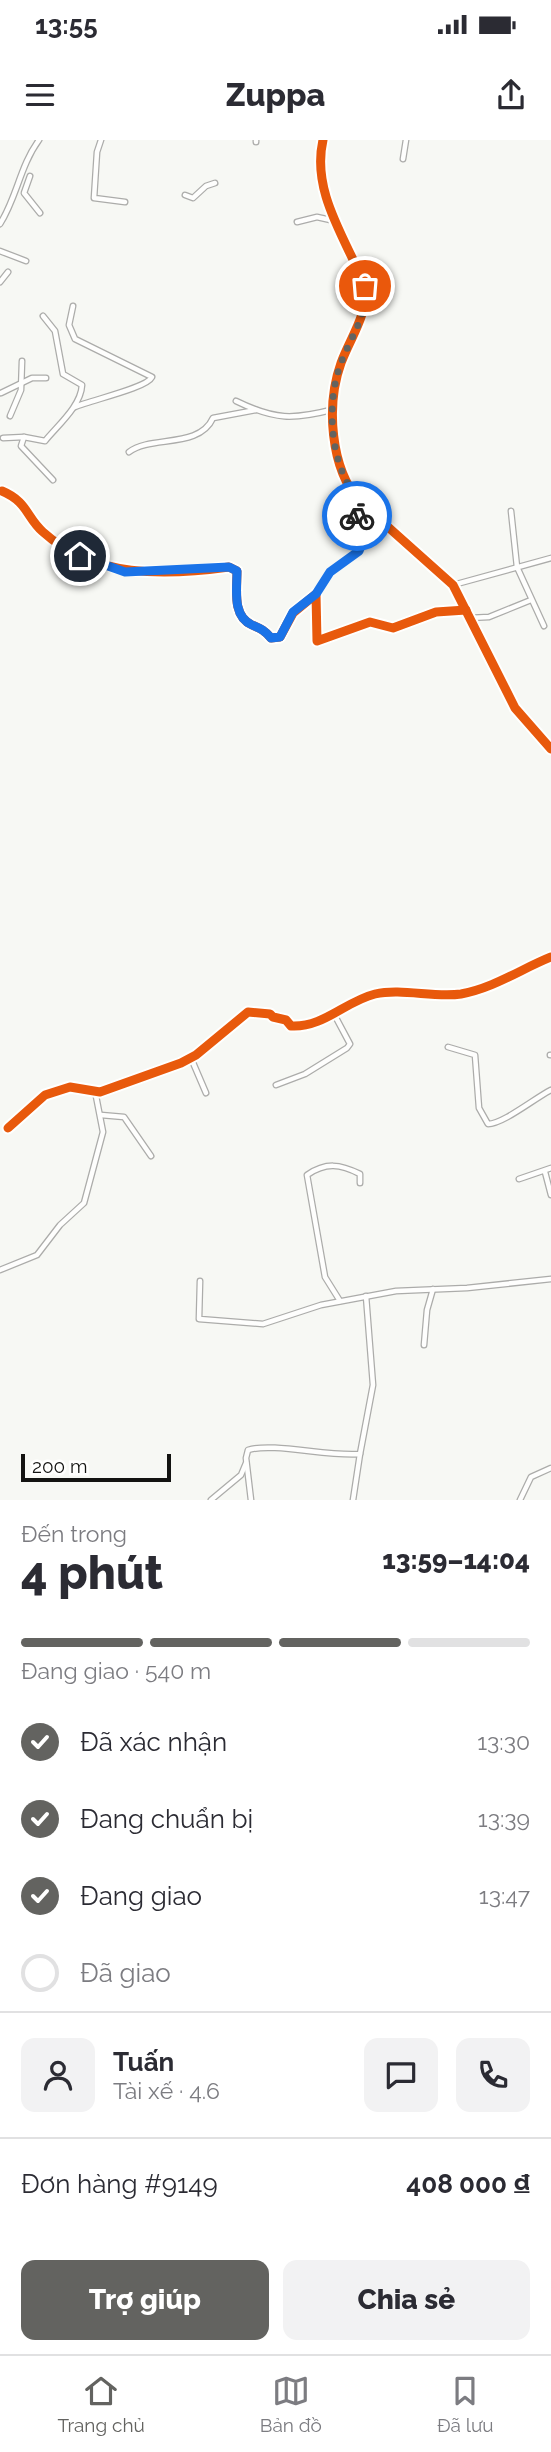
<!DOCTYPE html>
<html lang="vi">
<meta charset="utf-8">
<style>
:root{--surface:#fff;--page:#f2f2f3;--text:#2b2b33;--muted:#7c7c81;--line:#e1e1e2;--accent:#636360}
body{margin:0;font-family:Raleway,sans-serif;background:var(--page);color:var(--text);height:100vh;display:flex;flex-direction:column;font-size:26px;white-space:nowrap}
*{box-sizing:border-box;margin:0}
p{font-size:23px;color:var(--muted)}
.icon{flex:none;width:38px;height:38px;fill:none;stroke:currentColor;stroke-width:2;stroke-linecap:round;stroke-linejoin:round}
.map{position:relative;height:1360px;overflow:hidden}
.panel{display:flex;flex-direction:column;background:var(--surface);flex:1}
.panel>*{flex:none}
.scale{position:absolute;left:21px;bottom:18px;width:150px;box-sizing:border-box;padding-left:7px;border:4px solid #131311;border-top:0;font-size:19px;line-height:24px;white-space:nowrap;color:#131311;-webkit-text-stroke:5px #fffffe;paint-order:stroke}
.pin{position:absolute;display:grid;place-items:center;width:60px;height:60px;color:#fff;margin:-30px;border:4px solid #fff;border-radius:50%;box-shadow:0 2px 7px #0007}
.courier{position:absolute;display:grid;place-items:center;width:70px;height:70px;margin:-35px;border:5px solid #1a73e8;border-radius:50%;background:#fff;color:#222;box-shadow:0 2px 9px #0007}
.summary em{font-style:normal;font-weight:800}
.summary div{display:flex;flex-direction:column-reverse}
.summary{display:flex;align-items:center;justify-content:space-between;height:119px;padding:0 21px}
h1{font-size:46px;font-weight:800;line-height:52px}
.bar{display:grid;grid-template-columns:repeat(4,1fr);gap:10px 7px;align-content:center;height:84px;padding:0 21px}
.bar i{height:9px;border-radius:5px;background:var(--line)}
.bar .current{background:var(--accent)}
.bar p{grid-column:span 4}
.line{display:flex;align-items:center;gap:18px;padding:0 21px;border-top:2px solid var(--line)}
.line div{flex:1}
.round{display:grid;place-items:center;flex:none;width:74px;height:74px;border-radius:14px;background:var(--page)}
ol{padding:0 21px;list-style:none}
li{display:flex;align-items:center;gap:21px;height:77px}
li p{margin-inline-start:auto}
li .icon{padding:7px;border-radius:50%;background:var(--accent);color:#fff;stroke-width:4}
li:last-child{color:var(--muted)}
li i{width:38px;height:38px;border:4px solid var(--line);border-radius:50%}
.action{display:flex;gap:14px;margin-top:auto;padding:14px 21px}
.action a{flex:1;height:80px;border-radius:14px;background:var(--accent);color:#fff;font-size:28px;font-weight:800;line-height:80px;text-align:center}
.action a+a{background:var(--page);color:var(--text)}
.status{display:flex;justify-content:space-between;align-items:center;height:49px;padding:0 35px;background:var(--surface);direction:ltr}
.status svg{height:19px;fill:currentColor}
header{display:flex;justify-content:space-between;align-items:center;height:91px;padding:0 21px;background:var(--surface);font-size:32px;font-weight:800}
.tab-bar{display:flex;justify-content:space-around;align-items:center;height:98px;border-top:2px solid var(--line);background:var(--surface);font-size:19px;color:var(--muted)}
.tab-bar a{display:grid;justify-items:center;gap:4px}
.tab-bar .current{color:var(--accent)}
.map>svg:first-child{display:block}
</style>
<div class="status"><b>13:55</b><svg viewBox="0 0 49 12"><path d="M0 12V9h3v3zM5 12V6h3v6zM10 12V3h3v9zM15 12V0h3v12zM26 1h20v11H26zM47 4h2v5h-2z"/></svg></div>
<header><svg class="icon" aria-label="menu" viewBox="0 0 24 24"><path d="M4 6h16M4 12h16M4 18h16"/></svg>Zuppa<svg class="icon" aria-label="share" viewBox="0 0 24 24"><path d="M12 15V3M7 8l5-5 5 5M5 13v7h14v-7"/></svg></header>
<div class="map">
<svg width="551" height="1360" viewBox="0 0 551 1360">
<rect width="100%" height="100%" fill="#f7f8f4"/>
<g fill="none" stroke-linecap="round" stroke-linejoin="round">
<defs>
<g id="street">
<polyline points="101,0 97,12 94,58 125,62"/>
<path d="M323,0C311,52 346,99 365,146C368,175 351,196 341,223C326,265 330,328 360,362L453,445L515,568L551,609"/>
<polyline points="256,2 256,0"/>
<polyline points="403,19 406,0"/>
<polyline points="30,36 24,53 40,73"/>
<polyline points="185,55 193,58 206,46 215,43"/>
<polyline points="297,82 317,77 335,81"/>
<path d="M0,84C17,57 20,26 39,0"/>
<polyline points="0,111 26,121"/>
<polyline points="0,142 8,132"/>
<path d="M73,166L69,185L75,199L152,237C147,248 91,260 75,267"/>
<polyline points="1,253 32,238 46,238"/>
<path d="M236,261C275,280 293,280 335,269"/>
<polyline points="10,276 21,250 22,221"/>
<polyline points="24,297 21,306 53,340"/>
<path d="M3,298L24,297L45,301C58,285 81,266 82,245L63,234L55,191L43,176"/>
<path d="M129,312C151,295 199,309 213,278L256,270"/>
<path d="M2,351C28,362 26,377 43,392C94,438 165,436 229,427L237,431C237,450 232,476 252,485C261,489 264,490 271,498L280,497L293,473L316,454L317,501L370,482L393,488L436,472L466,470"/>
<polyline points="511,371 517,427 544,486"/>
<polyline points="453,445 551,418"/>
<polyline points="316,454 330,432 359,411 363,401 357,379 360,362"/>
<polyline points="469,478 489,477 531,460"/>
<path d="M448,907L475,915L479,968L488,984C503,984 535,958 551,950"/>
<polyline points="550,915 551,915"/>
<polyline points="191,918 206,953"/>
<polyline points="276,945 305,934 347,908 350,904 334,874"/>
<polyline points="101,975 124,977 151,1016"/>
<path d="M8,988L45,955L70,947L100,952L181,923L196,915L248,872L270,874L273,877L286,880L291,886C323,888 346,861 375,854C402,848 434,858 461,854C494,848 521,829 551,817"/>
<polyline points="545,1032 551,1055"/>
<polyline points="519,1039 551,1028"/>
<polyline points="0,1130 37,1115 60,1085 84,1063 103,992 95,951"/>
<polyline points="200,1141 199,1179 263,1184 321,1165 396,1151 467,1148 551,1139"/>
<path d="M340,1161L325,1137L307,1035C326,1022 340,1024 360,1034V1043"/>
<polyline points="424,1205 427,1170 433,1149"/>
<polyline points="211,1360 241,1335 246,1323"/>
<path d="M251,1360L246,1318L248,1310C273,1302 328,1317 360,1314L373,1245L366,1156"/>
<polyline points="353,1360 360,1314"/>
<polyline points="520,1360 531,1337 551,1328"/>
</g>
</defs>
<use href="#street" stroke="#acacaa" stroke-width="7"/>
<use href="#street" stroke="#fefefd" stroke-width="4.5"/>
<defs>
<g id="cycleway">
<path d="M323,0C311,52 346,99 365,146C368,175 351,196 341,223C326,265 330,328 360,362L453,445L515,568L551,609"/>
<path d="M2,351C28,362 26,377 43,392C94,438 165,436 229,427L237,431C237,450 232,476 252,485C261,489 264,490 271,498L280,497L293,473L316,454L317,501L370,482L393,488L436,472L466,470"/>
<path d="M8,988L45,955L70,947L100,952L181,923L196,915L248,872L270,874L273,877L286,880L291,886C323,888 346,861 375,854C402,848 434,858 461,854C494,848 521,829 551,817"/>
</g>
</defs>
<use href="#cycleway" stroke="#fffffe" stroke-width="13"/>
<use href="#cycleway" stroke="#e8590c" stroke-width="9"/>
</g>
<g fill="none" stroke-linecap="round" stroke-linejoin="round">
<path stroke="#636360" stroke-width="7" stroke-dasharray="0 12.6" d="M357,376L360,362C330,327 325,265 341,223C351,196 368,175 365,146"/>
<path stroke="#1a73e8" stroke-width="9" d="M80,416L125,432L229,427L237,431C237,450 232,476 252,485C261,489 264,490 271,498L280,497L293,472L316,454L330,432L359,411L363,401L357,376"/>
</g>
</svg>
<div class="scale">200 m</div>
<div class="pin" style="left:365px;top:146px;background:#ea580c"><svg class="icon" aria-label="bag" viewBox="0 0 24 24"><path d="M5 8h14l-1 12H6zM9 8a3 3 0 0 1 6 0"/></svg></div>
<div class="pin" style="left:80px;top:416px;background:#1f2937"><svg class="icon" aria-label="home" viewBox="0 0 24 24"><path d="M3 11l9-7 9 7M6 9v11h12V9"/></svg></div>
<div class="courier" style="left:357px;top:376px"><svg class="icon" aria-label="bike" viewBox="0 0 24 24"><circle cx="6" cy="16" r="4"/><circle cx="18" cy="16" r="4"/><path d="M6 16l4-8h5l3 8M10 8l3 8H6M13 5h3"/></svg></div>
</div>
<section class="panel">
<div class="summary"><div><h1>4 phút</h1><p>Đến trong</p></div><em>13:59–14:04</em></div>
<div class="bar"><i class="current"></i><i class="current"></i><i class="current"></i><i></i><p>Đang giao · 540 m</p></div>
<ol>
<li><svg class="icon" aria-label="check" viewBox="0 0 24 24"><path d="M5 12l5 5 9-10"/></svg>Đã xác nhận<p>13:30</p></li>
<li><svg class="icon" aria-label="check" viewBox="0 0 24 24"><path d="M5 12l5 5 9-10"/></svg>Đang chuẩn bị<p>13:39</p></li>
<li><svg class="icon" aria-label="check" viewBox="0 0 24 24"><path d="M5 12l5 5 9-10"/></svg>Đang giao<p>13:47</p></li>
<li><i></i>Đã giao</li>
</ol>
<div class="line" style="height:126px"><a class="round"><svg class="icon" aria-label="person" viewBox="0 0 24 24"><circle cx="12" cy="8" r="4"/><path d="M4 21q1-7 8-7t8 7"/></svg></a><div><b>Tuấn</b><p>Tài xế · 4.6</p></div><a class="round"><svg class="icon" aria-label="chat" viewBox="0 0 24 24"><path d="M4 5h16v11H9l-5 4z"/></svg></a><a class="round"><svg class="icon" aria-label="phone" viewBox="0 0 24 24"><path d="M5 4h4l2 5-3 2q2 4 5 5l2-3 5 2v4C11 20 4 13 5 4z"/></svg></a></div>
<div class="line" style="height:91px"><div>Đơn hàng #9149</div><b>408 000 ₫</b></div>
<div class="action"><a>Trợ giúp</a><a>Chia sẻ</a></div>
</section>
<nav class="tab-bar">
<a class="current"><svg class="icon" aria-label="home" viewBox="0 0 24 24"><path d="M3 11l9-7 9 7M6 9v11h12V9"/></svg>Trang chủ</a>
<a><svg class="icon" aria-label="map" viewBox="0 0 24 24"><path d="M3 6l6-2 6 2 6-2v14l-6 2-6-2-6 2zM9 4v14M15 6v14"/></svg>Bản đồ</a>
<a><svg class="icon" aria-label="saved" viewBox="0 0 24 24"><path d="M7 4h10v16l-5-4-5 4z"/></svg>Đã lưu</a>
</nav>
